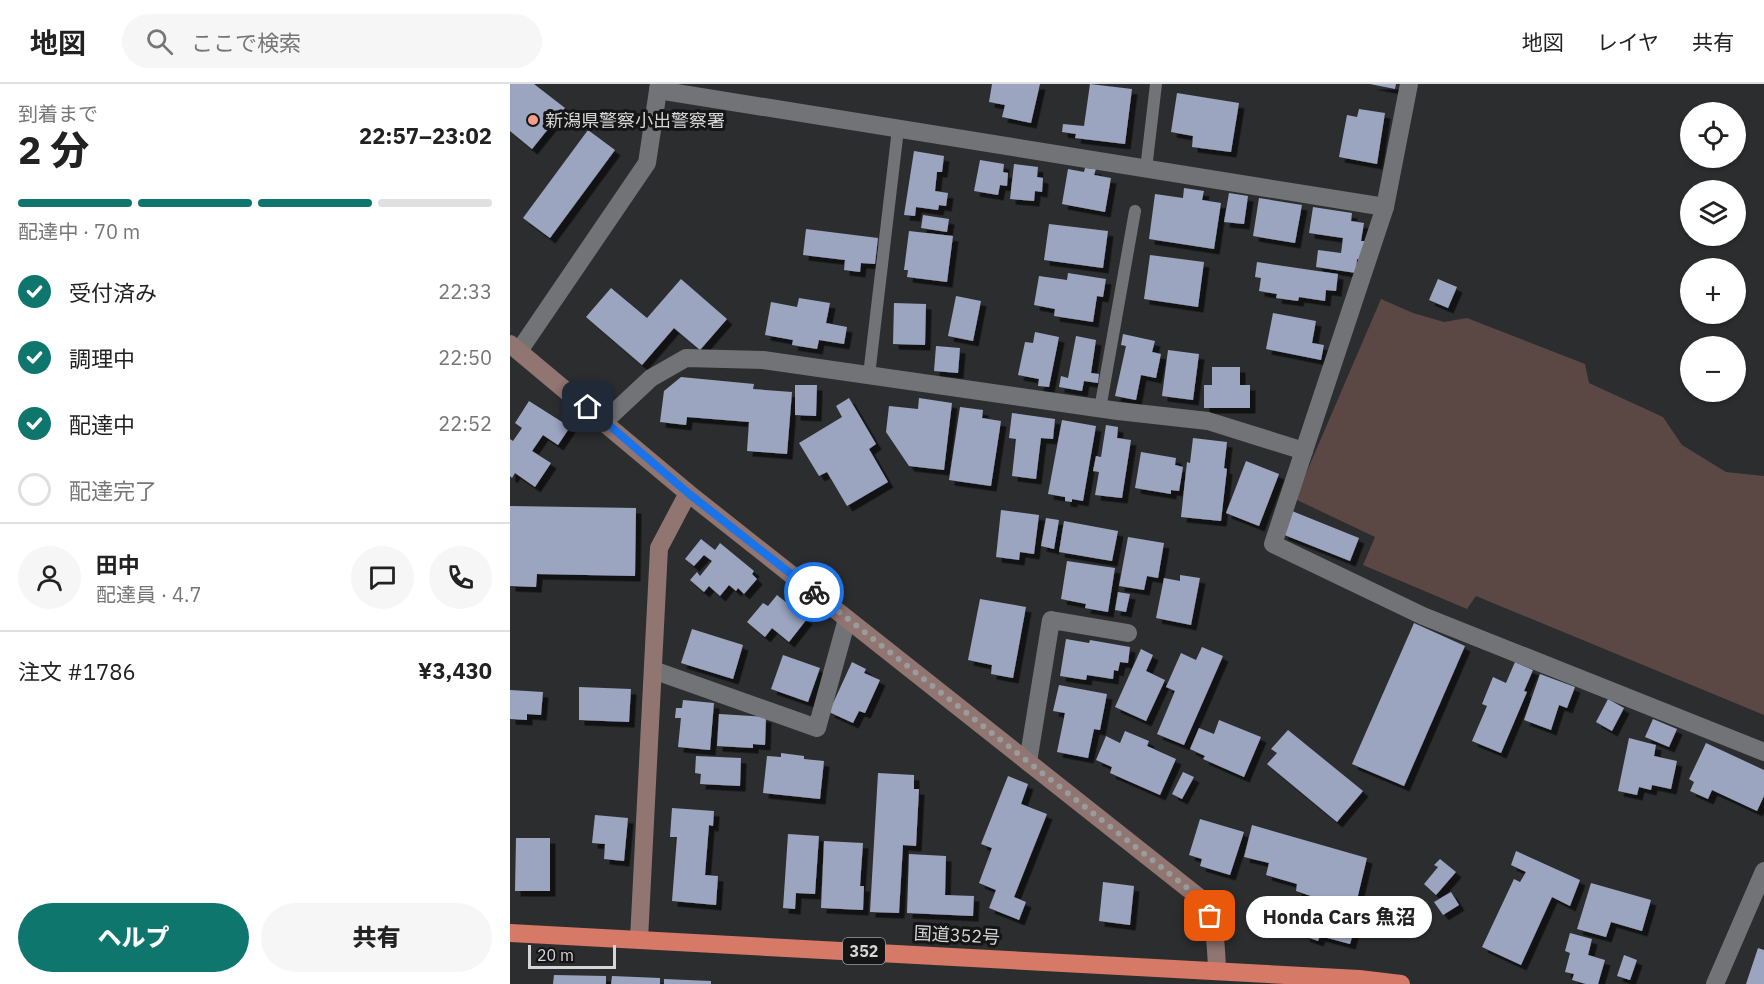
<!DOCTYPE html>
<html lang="ja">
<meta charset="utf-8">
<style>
:root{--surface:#fff;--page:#f6f6f6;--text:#222;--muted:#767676;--line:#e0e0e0;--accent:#0f766e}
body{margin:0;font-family:"IBM Plex Sans","Noto Sans JP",sans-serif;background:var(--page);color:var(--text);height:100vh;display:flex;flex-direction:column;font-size:22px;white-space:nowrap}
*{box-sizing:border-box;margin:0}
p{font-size:20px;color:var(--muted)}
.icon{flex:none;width:33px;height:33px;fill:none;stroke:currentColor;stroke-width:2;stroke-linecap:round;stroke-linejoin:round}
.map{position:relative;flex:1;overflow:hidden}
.drawer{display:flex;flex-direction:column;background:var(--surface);width:510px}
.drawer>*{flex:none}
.fabs{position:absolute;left:1170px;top:18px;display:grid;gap:12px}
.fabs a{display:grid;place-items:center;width:66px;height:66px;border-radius:50%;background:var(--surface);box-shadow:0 2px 4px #0004;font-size:30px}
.scale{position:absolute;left:18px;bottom:15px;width:88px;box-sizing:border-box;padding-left:6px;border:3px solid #d6d6d8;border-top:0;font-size:16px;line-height:21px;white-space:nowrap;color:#d6d6d8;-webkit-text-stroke:4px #151516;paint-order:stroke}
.pin{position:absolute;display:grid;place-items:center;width:51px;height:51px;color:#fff;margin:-26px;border-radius:12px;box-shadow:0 3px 9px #0006}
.courier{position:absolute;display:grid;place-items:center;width:60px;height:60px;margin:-30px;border:4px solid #1a73e8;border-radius:50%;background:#fff;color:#222;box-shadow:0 2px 8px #0007}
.bubble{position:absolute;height:42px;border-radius:21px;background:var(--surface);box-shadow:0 2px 4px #0004;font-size:20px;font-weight:800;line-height:42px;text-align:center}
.overview em{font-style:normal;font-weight:800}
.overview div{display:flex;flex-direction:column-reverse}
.overview{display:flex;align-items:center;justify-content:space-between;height:102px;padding:0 18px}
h1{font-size:39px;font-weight:800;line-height:45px}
.bar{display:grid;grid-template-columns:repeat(4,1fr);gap:9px 6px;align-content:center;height:72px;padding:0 18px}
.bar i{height:8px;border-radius:4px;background:var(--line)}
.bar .on{background:var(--accent)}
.bar p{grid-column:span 4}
.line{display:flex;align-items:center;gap:15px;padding:0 18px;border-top:2px solid var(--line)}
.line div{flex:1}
.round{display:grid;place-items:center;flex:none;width:63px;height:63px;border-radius:32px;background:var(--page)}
ol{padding:0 18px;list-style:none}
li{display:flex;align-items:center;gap:18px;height:66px}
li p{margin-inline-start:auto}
li .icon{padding:6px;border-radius:50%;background:var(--accent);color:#fff;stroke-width:4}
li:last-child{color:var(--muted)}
li i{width:33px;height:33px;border:3px solid var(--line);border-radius:50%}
.primary-button{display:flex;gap:12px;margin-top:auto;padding:12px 18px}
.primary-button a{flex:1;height:69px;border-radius:36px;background:var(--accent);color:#fff;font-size:24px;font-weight:800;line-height:69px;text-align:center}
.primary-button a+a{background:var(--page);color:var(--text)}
header{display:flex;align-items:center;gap:36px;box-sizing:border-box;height:84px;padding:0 30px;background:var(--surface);border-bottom:2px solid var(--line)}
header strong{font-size:28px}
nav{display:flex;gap:33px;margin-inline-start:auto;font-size:21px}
.search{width:420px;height:54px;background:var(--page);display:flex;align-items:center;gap:15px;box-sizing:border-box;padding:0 21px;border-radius:33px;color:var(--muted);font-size:22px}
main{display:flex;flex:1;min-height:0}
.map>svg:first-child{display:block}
</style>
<header>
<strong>地図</strong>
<div class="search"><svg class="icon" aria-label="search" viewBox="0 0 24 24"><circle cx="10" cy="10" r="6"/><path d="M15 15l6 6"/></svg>ここで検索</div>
<nav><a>地図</a><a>レイヤ</a><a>共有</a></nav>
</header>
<main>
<section class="drawer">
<div class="overview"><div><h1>2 分</h1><p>到着まで</p></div><em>22:57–23:02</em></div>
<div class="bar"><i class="on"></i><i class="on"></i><i class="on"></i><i></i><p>配達中 · 70 m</p></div>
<ol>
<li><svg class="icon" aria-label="check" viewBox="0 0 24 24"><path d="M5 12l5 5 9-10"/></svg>受付済み<p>22:33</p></li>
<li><svg class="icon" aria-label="check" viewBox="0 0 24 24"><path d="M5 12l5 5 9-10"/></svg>調理中<p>22:50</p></li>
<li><svg class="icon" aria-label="check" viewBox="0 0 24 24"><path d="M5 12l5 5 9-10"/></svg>配達中<p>22:52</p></li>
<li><i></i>配達完了</li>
</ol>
<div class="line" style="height:108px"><a class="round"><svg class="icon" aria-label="person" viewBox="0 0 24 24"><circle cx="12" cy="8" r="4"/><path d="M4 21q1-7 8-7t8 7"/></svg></a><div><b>田中</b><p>配達員 · 4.7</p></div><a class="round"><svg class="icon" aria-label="chat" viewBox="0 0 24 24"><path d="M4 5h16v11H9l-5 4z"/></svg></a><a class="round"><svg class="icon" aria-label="phone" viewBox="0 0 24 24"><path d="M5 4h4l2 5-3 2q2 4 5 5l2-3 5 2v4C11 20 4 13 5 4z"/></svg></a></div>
<div class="line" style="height:78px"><div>注文 #1786</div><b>¥3,430</b></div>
<div class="primary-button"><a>ヘルプ</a><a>共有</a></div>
</section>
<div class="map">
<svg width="1254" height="900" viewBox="0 0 1254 900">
<defs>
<filter id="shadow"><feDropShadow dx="5.5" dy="5.5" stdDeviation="0" flood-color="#0009"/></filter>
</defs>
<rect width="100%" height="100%" fill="#2c2d2f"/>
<polygon fill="#5b4844" points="871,215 903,229 934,238 957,234 1075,280 1079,299 1153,333 1172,361 1216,388 1254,392 1254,631 966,512 957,525 853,481 865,453 785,415"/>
<g fill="#9ba5c0" filter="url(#shadow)">
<polygon points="0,0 24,0 55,24 22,65 0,47"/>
<polygon points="482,0 530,0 521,39 492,33 495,21 479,18"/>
<polygon points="580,0 622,5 615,60 565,54 566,50 552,48 553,40 574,42"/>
<polygon points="860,0 886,0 885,5"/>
<polygon points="667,9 729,19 721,68 682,63 683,52 661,48"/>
<polygon points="849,25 875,29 867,80 829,73 837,31 847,33"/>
<polygon points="78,46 105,66 40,154 13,134"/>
<polygon points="404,67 434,72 432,88 427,88 425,107 438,109 436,122 429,121 428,126 406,123 405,132 394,131"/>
<polygon points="470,76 494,80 493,88 498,89 497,102 490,101 488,111 464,107"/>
<polygon points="504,80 528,83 527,93 533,94 532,108 525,107 524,117 500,115"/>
<polygon points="575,84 586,85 584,91 601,94 595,128 552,120 558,85 574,88"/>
<polygon points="674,104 694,107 692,116 711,119 704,165 639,155 645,110 673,114"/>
<polygon points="719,109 738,112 734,140 714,138"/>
<polygon points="749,114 792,121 785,159 743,152"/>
<polygon points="803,123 842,129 841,137 854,139 851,157 856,157 854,176 847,175 846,189 806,183 808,166 831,169 833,154 799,149"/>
<polygon points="413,131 439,135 437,148 411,144"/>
<polygon points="539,140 598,147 593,184 534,176"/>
<polygon points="296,145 368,154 365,180 351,179 350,188 334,186 335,176 293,171"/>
<polygon points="399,147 443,152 437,198 397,193 398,186 394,186"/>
<polygon points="640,171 694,178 688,223 634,215"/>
<polygon points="747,178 828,190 826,207 816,206 815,217 789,213 788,217 766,214 767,210 749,207 751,194 745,193"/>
<polygon points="558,189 596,195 593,213 587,212 583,238 544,232 545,225 524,221 529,192 557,196"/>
<polygon points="171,195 217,235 190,266 164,244 132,281 76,233 101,204 137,234"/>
<polygon points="928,195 947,203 938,224 919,216"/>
<polygon points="446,212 471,217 463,257 438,252"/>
<polygon points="289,214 320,219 316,239 337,243 334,260 309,256 307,265 282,261 283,256 255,251 261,218 287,223"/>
<polygon points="384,219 416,220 415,261 383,260"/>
<polygon points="763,229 806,237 802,259 814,261 811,276 756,265"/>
<polygon points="525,248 549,253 539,303 528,302 529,295 508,291 515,258 523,259"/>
<polygon points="613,250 645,257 642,268 651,270 646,294 631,291 626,316 605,312 616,262 611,261"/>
<polygon points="566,252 586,256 581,289 589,290 588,299 574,297 572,307 549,303 551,292 558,294"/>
<polygon points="426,262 450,264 448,289 424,287"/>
<polygon points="658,266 689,270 683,316 652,312"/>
<polygon points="702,283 730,283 730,301 740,301 740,324 694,324 694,301 702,301"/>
<polygon points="171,293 244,300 243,305 282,308 277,370 237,367 239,338 177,333 176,341 150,338 154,307"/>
<polygon points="285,301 307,301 306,332 285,331"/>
<polygon points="339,314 366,360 359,365 378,398 337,422 317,388 309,392 289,359 332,333 326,322"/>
<polygon points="409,314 442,319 434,386 399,382 376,348 379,322 408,325"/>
<polygon points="19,317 60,343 48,361 33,351 22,367 41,379 25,403 5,389 2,394 0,392 0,355 3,357 12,344 5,339"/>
<polygon points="450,323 473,326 472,334 491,337 481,402 439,396"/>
<polygon points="502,329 545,335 543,355 531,354 526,395 502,392 506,355 499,354"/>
<polygon points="552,336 586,342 573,417 562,415 562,418 555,417 555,413 538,410"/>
<polygon points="596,341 608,343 607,354 621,356 612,414 585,411 589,388 583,387 586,372 591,373"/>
<polygon points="683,354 717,358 714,384 717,385 711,437 671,433 677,378 680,379"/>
<polygon points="631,368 666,374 665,381 673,383 669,407 661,406 661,410 625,404"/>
<polygon points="736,377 769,390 749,442 716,429"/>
<polygon points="0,422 126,424 125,492 27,490 26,503 0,502"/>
<polygon points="491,426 529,431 524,470 510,468 509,476 486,473"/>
<polygon points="782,427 849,454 840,477 772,450"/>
<polygon points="536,434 549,436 544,465 531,462"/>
<polygon points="554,437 608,447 602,477 549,468"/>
<polygon points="618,453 654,459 648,494 637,492 634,506 609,502"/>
<polygon points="191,455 205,466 210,459 244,487 242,490 247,495 234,510 228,504 226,507 219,501 210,512 199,502 194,508 180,496 187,488 190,492 202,477 194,471 184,482 175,475"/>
<polygon points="557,477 605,484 598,528 575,524 576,520 551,515"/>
<polygon points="670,491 690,494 681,541 646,534 654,494 670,497"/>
<polygon points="608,508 620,510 616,528 605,526"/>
<polygon points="267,511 297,535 279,558 262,544 255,553 237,538 253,519 258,522"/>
<polygon points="470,515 516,523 503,594 481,590 482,581 458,576"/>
<polygon points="904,539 955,562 894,702 842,680"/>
<polygon points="182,545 233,561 223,595 171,579"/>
<polygon points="556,555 579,559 580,556 620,563 618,579 610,578 608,587 604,586 603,595 577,591 576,596 550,592"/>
<polygon points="692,563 713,572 674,661 647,650 665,607 656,603 671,569 686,576"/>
<polygon points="631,565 643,571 636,587 655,596 636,637 605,623"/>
<polygon points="273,571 310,584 298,618 261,605"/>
<polygon points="342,578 356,585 354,589 370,596 355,629 349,627 343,639 319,628"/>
<polygon points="1005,578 1023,586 1014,607 1017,608 991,669 962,657 977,622 972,620 983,593 996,599"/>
<polygon points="1030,590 1065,603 1057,624 1049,621 1041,646 1014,636"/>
<polygon points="549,601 597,610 590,646 584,645 578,674 547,668 555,629 543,627"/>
<polygon points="69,603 121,605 119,638 69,636"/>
<polygon points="0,606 33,608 31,631 17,630 17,636 0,635"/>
<polygon points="1098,615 1114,624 1102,647 1086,638"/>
<polygon points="173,616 204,619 200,666 168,663 171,634 165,634 166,624 172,624"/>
<polygon points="209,630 256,633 255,661 243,660 243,664 207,662"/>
<polygon points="1143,635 1167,645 1159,663 1135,653"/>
<polygon points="709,636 751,653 734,693 693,675 695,672 680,665 689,644 704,650"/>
<polygon points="778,646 853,707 827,738 757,680 767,669 761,665"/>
<polygon points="615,647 639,657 637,662 666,675 650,711 600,689 602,683 586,676 596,652 610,659"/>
<polygon points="1119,654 1146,661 1144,672 1167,677 1161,705 1142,701 1141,706 1129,703 1127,711 1108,707"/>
<polygon points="1196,659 1254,686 1254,712 1247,727 1202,706 1198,715 1180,707 1184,698 1179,695"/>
<polygon points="271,669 294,672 294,675 314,677 310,715 253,709 257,672 271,673"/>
<polygon points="186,672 231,674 230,702 190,700 191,690 185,689"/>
<polygon points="673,688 684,693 672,715 662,710"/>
<polygon points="368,689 404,691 404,705 409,705 406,762 393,761 389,829 360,828"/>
<polygon points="498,692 518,700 511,720 537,730 504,813 516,818 509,836 479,824 486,806 469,799 482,764 471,760"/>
<polygon points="162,724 204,727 203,742 199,741 195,791 208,792 206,821 162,817 167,753 160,753"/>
<polygon points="85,731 118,734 114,777 94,775 95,760 82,759"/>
<polygon points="690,735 734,748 720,791 690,782 692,775 679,771"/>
<polygon points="742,741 857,774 844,828 849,830 840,860 810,852 808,857 794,852 804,813 786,807 787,800 756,791 759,779 734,773"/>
<polygon points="278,750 309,752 305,810 286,809 285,825 273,824"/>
<polygon points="6,754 40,754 40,807 5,807"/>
<polygon points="314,757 353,759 350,802 354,802 353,826 311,824"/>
<polygon points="1006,767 1070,796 1060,822 1042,813 1011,881 972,863 1004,795 1010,798 1016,788 1001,781"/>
<polygon points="399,770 436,772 435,811 464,812 463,832 397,829"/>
<polygon points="930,775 946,788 926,811 914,800 928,783 924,781"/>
<polygon points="593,798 624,802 620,841 589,837"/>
<polygon points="1081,799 1141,816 1132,847 1101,838 1096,853 1067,845"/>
<polygon points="941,808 949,821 933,831 924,818"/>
<polygon points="1060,849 1082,855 1078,871 1095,876 1088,900 1076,900 1062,896 1064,890 1055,888 1060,869 1055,867"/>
<polygon points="1248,864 1254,866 1254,900 1236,900"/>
<polygon points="1114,871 1127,876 1120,896 1107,892"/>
<polygon points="44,891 96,892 96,900 43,900"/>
<polygon points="102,892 150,894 150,900 101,900"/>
<polygon points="154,895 201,897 201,900 154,900"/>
</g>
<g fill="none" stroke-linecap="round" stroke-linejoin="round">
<g stroke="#727376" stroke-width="12">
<polyline points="636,85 646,0"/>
<polyline points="359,291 388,45"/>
<polyline points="590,325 625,127"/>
</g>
<g stroke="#727376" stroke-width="18">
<polyline points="899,0 875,123 763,460 913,532 1254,668"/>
<polyline points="148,6 875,123"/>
<polyline points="9,267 137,79 149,0"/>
<polyline points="95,337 141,294 176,274 253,276 608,327 698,337 794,367"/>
<polyline points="143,586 307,644 337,535"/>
<polyline points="518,678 541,536 618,549"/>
<polyline points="1205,900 1254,787"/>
</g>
<g stroke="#907571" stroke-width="18">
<path d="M0,260L178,409L690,814C706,841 706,857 707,887"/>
<polyline points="129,855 149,464 178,409"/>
</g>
<polyline stroke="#d67966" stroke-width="18" points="0,849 849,895 891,900"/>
</g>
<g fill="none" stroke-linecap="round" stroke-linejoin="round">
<polyline stroke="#9a9b9d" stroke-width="6" stroke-dasharray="0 10.8" points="304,508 690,814 700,832"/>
<polyline stroke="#1a73e8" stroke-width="8" points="78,323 178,409 304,508"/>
</g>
<circle fill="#f49d8b" stroke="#151516" stroke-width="2" cx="23" cy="36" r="6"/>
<g text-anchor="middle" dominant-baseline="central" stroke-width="6" stroke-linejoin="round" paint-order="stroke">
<rect fill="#151516" stroke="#9c9c9e" stroke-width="1.5" x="333" y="854" width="42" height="26" rx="4.5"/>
<g font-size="16" font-weight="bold" fill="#d6d6d8">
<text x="354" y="867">352</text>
</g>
<g font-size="18" fill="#d6d6d8" stroke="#151516" text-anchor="start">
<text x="35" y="36">新潟県警察小出警察署</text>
</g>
<g font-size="18" fill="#d6d6d8" stroke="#151516">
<text transform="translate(447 851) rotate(3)">国道352号</text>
</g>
</g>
</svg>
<div class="fabs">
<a><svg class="icon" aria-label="locate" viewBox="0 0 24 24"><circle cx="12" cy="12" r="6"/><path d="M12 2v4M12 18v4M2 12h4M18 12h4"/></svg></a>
<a><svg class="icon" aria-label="layers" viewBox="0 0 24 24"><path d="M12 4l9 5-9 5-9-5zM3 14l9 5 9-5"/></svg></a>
<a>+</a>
<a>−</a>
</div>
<div class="scale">20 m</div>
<div class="pin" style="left:700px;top:832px;background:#ea580c"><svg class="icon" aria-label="bag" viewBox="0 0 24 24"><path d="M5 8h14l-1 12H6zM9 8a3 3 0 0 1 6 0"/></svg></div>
<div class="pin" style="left:78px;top:323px;background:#1f2937"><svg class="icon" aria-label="home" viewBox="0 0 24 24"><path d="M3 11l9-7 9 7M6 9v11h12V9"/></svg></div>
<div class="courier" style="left:304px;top:508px"><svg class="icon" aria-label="bike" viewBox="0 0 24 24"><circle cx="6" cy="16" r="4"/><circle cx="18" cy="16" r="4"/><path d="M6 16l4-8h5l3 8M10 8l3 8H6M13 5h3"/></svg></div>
<div class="bubble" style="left:736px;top:812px;width:186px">Honda Cars 魚沼</div>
</div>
</main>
